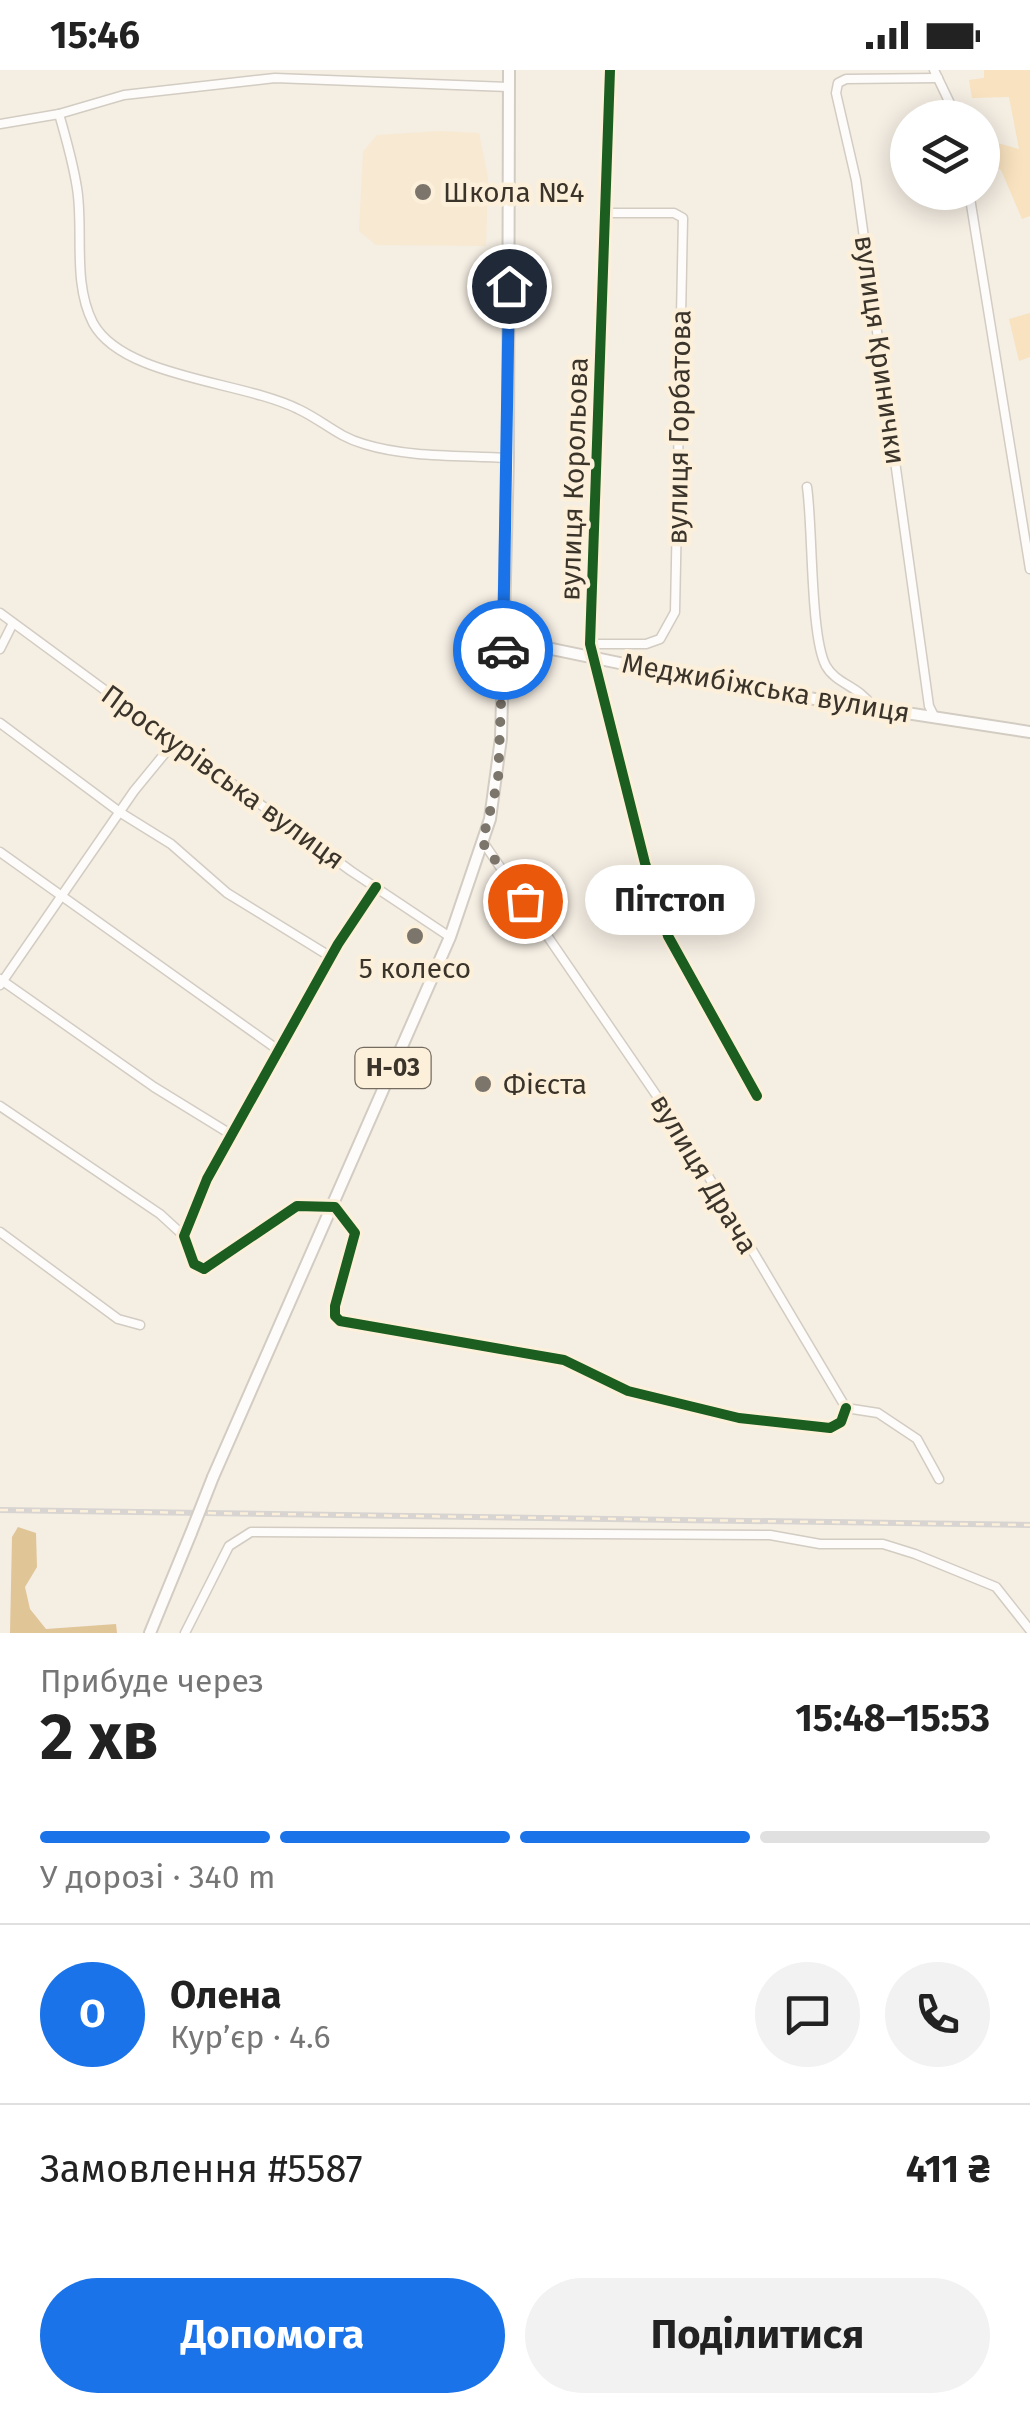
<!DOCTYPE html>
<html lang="uk">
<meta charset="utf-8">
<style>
:root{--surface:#fff;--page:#f2f2f2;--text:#222;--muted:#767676;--line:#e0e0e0;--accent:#1a73e8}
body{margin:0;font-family:"Fira Sans",sans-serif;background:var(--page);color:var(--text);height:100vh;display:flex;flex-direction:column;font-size:38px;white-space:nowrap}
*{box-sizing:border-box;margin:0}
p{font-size:32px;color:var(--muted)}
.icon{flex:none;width:55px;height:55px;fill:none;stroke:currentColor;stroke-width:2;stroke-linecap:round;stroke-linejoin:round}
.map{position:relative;height:1563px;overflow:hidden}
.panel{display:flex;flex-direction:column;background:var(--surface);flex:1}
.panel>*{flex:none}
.fabs{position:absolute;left:890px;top:30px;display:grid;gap:20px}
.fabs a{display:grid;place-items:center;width:110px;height:110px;border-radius:50%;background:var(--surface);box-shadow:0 5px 25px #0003;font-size:50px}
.pin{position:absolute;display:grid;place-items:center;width:85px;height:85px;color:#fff;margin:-42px;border:5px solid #fff;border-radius:50%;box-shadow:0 2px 10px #0007}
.courier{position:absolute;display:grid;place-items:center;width:100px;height:100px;margin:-50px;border:8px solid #1a73e8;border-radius:50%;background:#fff;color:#222;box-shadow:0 2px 12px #0007}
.bubble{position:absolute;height:70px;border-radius:35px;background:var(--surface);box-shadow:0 5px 25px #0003;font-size:32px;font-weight:700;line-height:70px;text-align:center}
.summary em{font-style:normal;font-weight:700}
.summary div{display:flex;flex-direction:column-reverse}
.summary{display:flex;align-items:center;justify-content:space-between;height:170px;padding:0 40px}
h1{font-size:65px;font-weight:700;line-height:75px}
.bar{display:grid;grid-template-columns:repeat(4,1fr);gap:15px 10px;align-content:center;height:120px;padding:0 40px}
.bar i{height:12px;border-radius:8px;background:var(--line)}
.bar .on{background:var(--accent)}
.bar p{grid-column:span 4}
.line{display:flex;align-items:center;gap:25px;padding:0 40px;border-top:2px solid var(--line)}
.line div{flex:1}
.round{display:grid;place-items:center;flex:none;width:105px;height:105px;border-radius:52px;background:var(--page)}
.action{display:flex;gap:20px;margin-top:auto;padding:20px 40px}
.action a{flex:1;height:115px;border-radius:60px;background:var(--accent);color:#fff;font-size:40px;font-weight:700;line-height:115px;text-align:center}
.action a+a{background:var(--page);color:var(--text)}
.status{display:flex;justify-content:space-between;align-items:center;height:70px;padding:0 50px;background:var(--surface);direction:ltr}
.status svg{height:28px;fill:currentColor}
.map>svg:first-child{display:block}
</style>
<div class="status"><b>15:46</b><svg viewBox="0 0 49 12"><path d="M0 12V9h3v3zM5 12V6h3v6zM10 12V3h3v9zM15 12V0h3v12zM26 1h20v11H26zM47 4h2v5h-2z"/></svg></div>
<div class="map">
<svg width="1030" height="1563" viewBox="0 0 1030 1563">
<rect width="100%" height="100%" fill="#f5eee3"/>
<polygon fill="#f8e9d2" points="440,61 479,63 488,107 486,176 376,175 359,161 363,82 377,65"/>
<g fill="#f8e2bf">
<polygon points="984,0 1030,0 1030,146 1022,149 1001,100 983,89 983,69 1019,79 1009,27 972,28 969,10 984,8"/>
<polygon points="1030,243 1030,287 1019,291 1009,249"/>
</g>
<polygon fill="#e0c597" points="18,1457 36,1463 37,1497 25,1517 30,1539 46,1559 116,1554 117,1563 10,1563 12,1467"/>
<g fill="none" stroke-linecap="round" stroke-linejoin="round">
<defs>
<g id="minor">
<polyline points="610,0 590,574 645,793 668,866 757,1026"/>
<polyline points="934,0 957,48"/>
<path d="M59,44C66,68 73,93 77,118C84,161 72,212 93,253C123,308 242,311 298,339C322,350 338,367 364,374C409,388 462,385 508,388"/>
<polyline points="0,54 59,44 124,25 275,8 508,17"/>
<polyline points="969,122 1030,499"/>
<path d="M807,417C813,457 810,567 826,596C836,614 859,616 872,636"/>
<polyline points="0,543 351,801 450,867"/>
<polyline points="590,574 646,574 660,569 675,542 683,148 674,143 607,143"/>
<polyline points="0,579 13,553"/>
<polyline points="935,648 929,636 856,110 836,23 838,13 846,9 938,8"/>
<polyline points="0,653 121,743 171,774 227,823 331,887"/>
<polyline points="483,772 685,1067 846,1338 878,1343 917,1369 939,1409"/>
<polyline points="0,782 281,982"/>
<polyline points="376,817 338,874 207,1109 184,1166 194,1194 204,1199 297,1136 335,1137 355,1163 335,1236 335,1246 340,1251 564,1290 628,1321 739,1348 830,1358 841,1352 846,1338"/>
<polyline points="0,909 154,1017 232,1065"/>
<polyline points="0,915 134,721 175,671"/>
<polyline points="0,1036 160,1144 184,1166"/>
<polyline points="0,1162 118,1249 140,1255"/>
<polyline points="185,1563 229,1476 251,1462 770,1465 820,1474 883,1474 915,1484 996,1517 1030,1560"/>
</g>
<g id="major">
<polyline points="504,569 730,616 1030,662"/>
<polyline points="213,1407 450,867 490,749 501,668 508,388 509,0"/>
<polyline points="150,1563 191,1463"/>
</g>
</defs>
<use href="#minor" stroke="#d2ccc2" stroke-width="11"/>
<use href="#major" stroke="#d2ccc2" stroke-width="14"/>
<use href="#minor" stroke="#fefcfb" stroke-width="8"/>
<use href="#major" stroke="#fefcfb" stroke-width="10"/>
<defs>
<polyline id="rail" points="0,1440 1030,1455"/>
</defs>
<use href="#rail" stroke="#d7d4d1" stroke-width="6"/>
<use href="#rail" stroke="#fdf0db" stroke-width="2.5" stroke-dasharray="8" stroke-linecap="butt"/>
<defs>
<polyline id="major-bridge" points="191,1463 213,1407"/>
</defs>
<use href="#major-bridge" stroke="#d2ccc2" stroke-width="14" stroke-linecap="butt"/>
<use href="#major-bridge" stroke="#fefcfb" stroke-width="10"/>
<defs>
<g id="cycleway">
<polyline points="610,0 590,574 645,793 668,866 757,1026"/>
<polyline points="376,817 338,874 207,1109 184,1166 194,1194 204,1199 297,1136 335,1137 355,1163 335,1236 335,1246 340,1251 564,1290 628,1321 739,1348 830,1358 841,1352 846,1338"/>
</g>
</defs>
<use href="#cycleway" stroke="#fdf0db" stroke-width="16"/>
<use href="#cycleway" stroke="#1b5e20" stroke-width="10"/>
</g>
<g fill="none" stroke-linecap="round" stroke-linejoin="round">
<polyline stroke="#7c756b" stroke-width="10" stroke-dasharray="0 18" points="503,580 498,711 482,772 525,831"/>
<polyline stroke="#1a73e8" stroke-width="12" points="503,580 509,216"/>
</g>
<g fill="#7c756b" stroke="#fdf0db" stroke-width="4">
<circle cx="423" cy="122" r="10"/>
<circle cx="415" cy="866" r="10"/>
<circle cx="483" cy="1014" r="10"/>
</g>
<g text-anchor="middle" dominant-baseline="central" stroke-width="9" stroke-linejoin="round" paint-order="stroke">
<rect fill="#fdf0db" stroke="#756c5f" stroke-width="2.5" x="355.5" y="978" width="75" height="40" rx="8"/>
<g font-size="25" font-weight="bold" fill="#3b342a">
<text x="393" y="998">Н-03</text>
</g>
<g font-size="28" fill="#3b342a" stroke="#fdf0db" text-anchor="start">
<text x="443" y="122">Школа №4</text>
<text x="415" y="898" text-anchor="middle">5 колесо</text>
<text x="503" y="1014">Фієста</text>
</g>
<g font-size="28" fill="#3b342a" stroke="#fdf0db">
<text transform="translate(880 280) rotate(82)">вулиця Кринички</text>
<text transform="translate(679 357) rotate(-89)">вулиця Горбатова</text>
<text transform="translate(574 409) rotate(-88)">вулиця Корольова</text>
<text transform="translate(766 618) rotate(10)">Меджибіжська вулиця</text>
<text transform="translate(223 707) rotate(36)">Проскурівська вулиця</text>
<text transform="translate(704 1104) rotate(59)">вулиця Драча</text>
</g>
</g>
</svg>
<div class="fabs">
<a><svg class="icon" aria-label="layers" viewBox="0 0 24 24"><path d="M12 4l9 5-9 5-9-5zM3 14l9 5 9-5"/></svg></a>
</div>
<div class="pin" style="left:525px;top:831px;background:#ea580c"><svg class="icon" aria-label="bag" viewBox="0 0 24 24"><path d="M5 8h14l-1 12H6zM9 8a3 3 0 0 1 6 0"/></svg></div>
<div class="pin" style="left:509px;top:216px;background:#1f2937"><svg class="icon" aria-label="home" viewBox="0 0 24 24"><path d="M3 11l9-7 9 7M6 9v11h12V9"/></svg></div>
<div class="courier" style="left:503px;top:580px"><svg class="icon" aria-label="car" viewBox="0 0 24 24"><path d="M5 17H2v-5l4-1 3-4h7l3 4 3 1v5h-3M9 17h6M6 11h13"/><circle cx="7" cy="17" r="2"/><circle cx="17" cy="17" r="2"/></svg></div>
<div class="bubble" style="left:585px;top:795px;width:170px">Пітстоп</div>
</div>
<section class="panel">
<div class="summary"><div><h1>2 хв</h1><p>Прибуде через</p></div><em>15:48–15:53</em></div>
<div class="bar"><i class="on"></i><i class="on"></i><i class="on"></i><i></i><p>У дорозі · 340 m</p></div>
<div class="line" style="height:180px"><b class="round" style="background:var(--accent);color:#fff">О</b><div><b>Олена</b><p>Кур’єр · 4.6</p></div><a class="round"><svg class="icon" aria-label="chat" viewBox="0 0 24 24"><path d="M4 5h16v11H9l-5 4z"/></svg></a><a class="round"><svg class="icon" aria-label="phone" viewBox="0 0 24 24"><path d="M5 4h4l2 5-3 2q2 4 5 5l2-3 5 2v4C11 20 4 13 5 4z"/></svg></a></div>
<div class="line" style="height:130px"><div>Замовлення #5587</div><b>411 ₴</b></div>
<div class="action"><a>Допомога</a><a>Поділитися</a></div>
</section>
